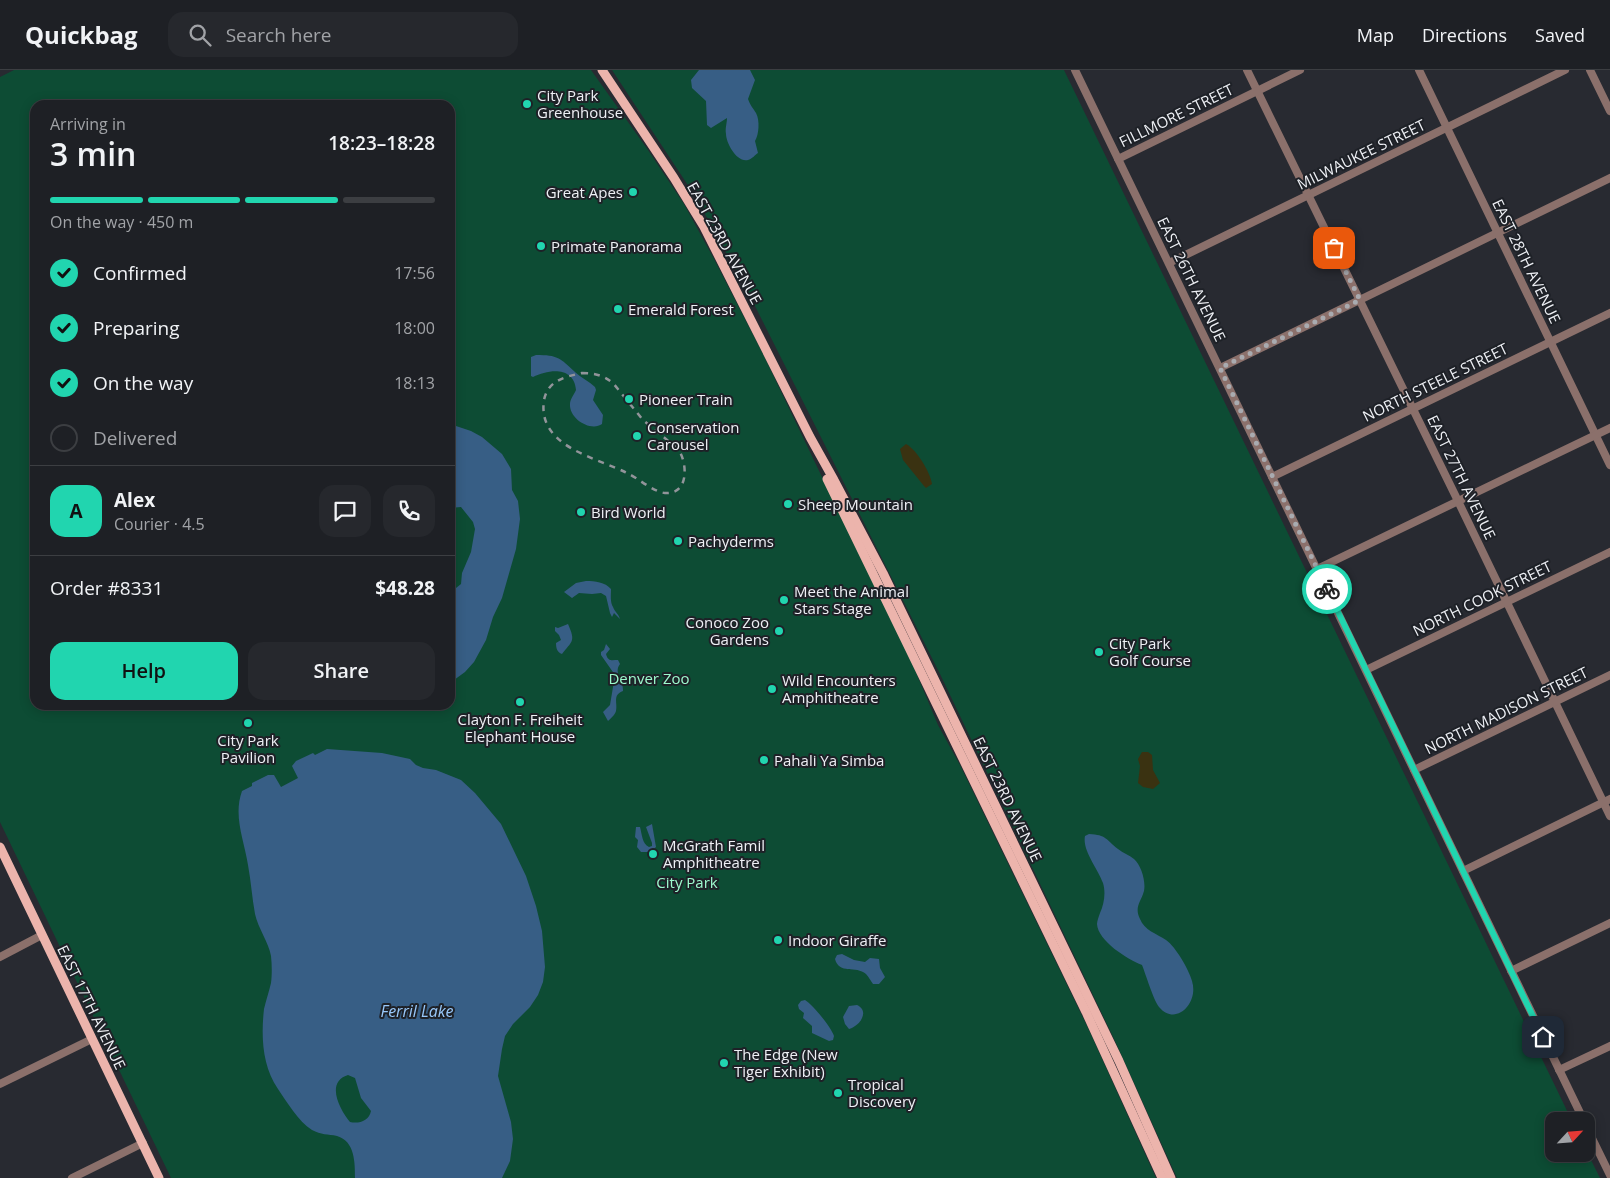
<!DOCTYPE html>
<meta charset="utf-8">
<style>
:root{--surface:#1e2025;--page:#26282d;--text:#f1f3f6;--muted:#a1a3a7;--line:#3c3e42;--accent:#21d5af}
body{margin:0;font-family:"Open Sans",sans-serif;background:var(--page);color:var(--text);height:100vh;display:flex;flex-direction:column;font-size:19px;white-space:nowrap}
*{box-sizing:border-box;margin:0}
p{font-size:16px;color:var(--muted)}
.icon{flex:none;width:28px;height:28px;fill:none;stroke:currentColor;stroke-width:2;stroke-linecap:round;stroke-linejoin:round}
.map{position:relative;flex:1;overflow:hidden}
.side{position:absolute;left:30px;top:30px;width:425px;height:610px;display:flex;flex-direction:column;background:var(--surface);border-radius:15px;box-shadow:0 2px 12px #0003,0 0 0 1px var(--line)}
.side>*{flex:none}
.needle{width:32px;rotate:64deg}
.tools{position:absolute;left:1545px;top:1042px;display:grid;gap:10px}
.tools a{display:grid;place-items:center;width:50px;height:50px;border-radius:10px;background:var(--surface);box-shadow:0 2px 12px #0003,0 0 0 1px var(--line);font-size:25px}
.pin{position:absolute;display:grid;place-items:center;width:42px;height:42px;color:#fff;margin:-21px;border-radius:10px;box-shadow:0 2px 8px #0006}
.courier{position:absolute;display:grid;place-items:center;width:50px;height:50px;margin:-25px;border:4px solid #21d5af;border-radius:50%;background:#fff;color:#222;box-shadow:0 1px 6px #0007}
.headline em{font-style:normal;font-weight:600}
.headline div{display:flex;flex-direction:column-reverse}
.headline{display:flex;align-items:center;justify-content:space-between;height:85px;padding:0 20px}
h1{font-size:32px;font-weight:600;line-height:38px}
.bar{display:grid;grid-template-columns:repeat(4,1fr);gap:8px 5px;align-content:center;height:60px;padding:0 20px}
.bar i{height:6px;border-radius:4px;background:var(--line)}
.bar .selected{background:var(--accent)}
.bar p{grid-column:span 4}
.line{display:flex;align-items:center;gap:12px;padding:0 20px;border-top:1px solid var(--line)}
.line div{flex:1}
.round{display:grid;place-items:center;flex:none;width:52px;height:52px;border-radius:15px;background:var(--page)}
ol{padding:0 20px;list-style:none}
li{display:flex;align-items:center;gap:15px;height:55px}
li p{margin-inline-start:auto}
li .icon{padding:5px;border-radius:50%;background:var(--accent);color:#111;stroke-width:4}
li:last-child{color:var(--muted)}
li i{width:28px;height:28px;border:2px solid var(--line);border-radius:50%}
.action{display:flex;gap:10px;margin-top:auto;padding:10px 20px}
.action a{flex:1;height:58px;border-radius:15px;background:var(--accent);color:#111;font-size:20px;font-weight:600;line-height:58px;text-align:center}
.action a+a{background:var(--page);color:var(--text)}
header{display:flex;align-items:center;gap:30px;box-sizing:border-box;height:70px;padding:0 25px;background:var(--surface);border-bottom:1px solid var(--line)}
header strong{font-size:24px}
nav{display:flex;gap:28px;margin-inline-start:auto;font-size:18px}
.search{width:350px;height:45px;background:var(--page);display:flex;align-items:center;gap:12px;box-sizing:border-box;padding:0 18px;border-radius:15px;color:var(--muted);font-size:19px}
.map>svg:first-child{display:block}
</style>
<header>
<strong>Quickbag</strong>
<div class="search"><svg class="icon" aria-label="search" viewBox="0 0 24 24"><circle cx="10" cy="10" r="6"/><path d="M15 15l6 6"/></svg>Search here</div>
<nav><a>Map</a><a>Directions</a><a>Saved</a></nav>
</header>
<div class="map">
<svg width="1610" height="1108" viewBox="0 0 1610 1108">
<rect width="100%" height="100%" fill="#282a31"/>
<g fill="#0d4c34" fill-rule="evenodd">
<path d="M14,0H591L648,80L684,134L713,187L763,284L846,457L897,557L938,655L960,695L1089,960L1156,1108H171L0,752V7ZM35,35H450V635H35Z"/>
<polygon points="612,0 1064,0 1572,1051 1554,1051 1554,1084 1586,1084 1586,1080 1600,1108 1177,1108 1115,971 940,604 753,232 695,126"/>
</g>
<g fill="#3a3211">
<path d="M906,374C917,380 930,402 932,414L926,418L924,416L903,390L900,379Z"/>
<polygon points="1142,682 1148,682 1152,685 1153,700 1160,713 1153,719 1143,717 1138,713 1140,696 1138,689"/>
</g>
<g fill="#375e85" fill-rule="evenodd">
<path d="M699,0H750L755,10L748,29C750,35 753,38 756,43C760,50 759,65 755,71L758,83C755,85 752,89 748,90C737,93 726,73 726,64C725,58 727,53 727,48L711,58L707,55L706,31L692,18L691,10Z"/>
<path d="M536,285C558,285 560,288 575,302C581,308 589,311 595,317L596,320L593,330L603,345L602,354C591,362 569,349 570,334C570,329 574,325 576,320C574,296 549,299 533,307L531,306V287Z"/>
<polygon points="450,354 471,361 482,367 502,384 511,399 512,420 518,431 520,449 516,479 502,528 493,547 486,570 474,592 465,602 454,610 450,609 450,515 456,518 461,514 462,503 471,482 475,459 473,452 461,437 450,438"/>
<path d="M586,511C595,511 605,512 611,519C611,525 610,532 613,537C615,542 618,543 620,549L614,543L612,547L610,543L606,526L601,523L592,524L579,523L572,528L564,522L576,513Z"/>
<path d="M568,554C576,572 572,571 562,584C557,582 556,578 556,573L561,570L559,565L555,561V557L558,558Z"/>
<path d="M606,574L610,579L606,584C608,592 612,590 618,590L620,594C613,603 624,611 623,621C612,625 618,633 616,641C615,645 610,649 608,651L603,642L610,635L615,605L601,585V582L604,580Z"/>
<path d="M327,679L382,683L410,689L416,695L423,698L436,700L461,710L475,723L501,754L526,806L536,836L542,861L545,897L543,912L538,925L530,937L513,954L505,966L502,979L498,1006L511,1052L513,1069L510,1091L502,1108H355C355,1093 355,1071 337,1066C328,1064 321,1065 312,1060C298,1051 287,1032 278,1019C262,996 261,966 264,939C266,930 269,922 271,913C272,905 272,895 271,886C269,873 258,858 255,844C252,828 251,811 248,795C244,770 233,746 242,721L252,716V713L268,705H274L281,717L298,708L292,696L296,691L313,683L315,685ZM348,1005L355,1008L361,1028L371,1041C369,1051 359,1054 350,1052C340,1040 325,1012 348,1005Z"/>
<path d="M652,754L656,777L650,782H641L637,777L638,770L635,767L636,757H640C642,764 642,774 649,777L652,776V773L646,757Z"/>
<path d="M1089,764C1107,765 1105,769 1118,779C1123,783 1129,785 1134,789C1141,795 1146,811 1144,821C1141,832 1134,837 1140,849C1144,860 1157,864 1166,870C1176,877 1189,900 1192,911C1199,933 1176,957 1159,937C1153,929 1146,905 1142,895C1127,889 1098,871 1097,854C1097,851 1099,846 1100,843C1104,834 1106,823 1103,813C1098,799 1082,780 1085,766Z"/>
<path d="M842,884L854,890L865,892L870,888L879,889L880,898L885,907L879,914H873C871,911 868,906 866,904C856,895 839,905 835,889L837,885Z"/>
<path d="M805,930C813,935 831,957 834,966L833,970L829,971L812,963V956L803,948L804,943L799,939L798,935L801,931Z"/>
<path d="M857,935C870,941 860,956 849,959L845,954L843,947L849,936Z"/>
</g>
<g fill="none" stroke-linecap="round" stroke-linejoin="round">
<g stroke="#8b706b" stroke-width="8">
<polyline points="1075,0 1584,1051"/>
<polyline points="1247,0 1458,431 1610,746"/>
<polyline points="1419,0 1610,395"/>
<polyline points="1590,0 1610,41"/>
<polyline points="1118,89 1300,0"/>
<polyline points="1169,193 1565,0"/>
<polyline points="1220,298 1610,108"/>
<polyline points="1272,407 1610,243"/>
<polyline points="1317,499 1610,358"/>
<polyline points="1366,600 1610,482"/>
<polyline points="1414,700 1610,605"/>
<polyline points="1463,801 1610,729"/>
<polyline points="0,887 42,865"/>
<polyline points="1511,901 1610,853"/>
<polyline points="1559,1000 1610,976"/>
<polyline points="0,1014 92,969"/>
<polyline points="1586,1056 1610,1105"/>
<polyline points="72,1108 143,1073"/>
</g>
<g stroke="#ecb4ac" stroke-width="9">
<polyline points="602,0 674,108 704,157 810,367 834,410 883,503 1119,991 1171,1108"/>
<polyline points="827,409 1086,942 1162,1108"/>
<polyline points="0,777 159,1108"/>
</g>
<path stroke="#92949a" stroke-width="2.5" stroke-dasharray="6 6" stroke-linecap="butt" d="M582,303C594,303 603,305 613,313L643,350L678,379C688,393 689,425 665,423C653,422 637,407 625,402C594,387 537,376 544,330C548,310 565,307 582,303Z"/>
</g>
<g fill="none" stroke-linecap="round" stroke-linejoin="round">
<polyline stroke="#a9abb0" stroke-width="5" stroke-dasharray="0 9" points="1327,519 1220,298 1360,230 1334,178"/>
<polyline stroke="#21d5af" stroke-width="6" points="1327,519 1543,967"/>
</g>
<g fill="#21d5af" stroke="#1e2127" stroke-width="2">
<circle cx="527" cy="34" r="5"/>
<circle cx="633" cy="122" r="5"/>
<circle cx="541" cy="176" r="5"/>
<circle cx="618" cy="239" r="5"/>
<circle cx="629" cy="329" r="5"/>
<circle cx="637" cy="366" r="5"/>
<circle cx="788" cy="434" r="5"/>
<circle cx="581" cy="442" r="5"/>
<circle cx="678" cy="471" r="5"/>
<circle cx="784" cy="530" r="5"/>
<circle cx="779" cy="561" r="5"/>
<circle cx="1099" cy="582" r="5"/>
<circle cx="772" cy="619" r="5"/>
<circle cx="520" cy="632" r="5"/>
<circle cx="248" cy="653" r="5"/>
<circle cx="764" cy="690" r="5"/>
<circle cx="653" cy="784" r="5"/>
<circle cx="778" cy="870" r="5"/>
<circle cx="724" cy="993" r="5"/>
<circle cx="838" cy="1023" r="5"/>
</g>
<g text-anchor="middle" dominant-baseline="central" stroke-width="4" stroke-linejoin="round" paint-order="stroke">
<g font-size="15" fill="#eef0f5" stroke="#1e2127" text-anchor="start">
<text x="537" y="25">City Park<tspan x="537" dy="17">Greenhouse</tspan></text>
<text x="623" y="122" text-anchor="end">Great Apes</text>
<text x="551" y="176">Primate Panorama</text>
<text x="628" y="239">Emerald Forest</text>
<text x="639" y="329">Pioneer Train</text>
<text x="647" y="357">Conservation<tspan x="647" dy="17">Carousel</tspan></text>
<text x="798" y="434">Sheep Mountain</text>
<text x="591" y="442">Bird World</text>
<text x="688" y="471">Pachyderms</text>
<text x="794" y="521">Meet the Animal<tspan x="794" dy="17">Stars Stage</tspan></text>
<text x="769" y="552" text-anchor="end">Conoco Zoo<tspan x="769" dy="17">Gardens</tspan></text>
<text x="1109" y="573">City Park<tspan x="1109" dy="17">Golf Course</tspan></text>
<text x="782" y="610">Wild Encounters<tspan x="782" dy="17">Amphitheatre</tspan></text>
<text x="520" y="649" text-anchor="middle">Clayton F. Freiheit<tspan x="520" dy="17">Elephant House</tspan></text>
<text x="248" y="670" text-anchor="middle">City Park<tspan x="248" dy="17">Pavilion</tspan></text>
<text x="774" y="690">Pahali Ya Simba</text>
<text x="663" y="775">McGrath Famil<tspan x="663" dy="17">Amphitheatre</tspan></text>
<text x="788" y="870">Indoor Giraffe</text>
<text x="734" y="984">The Edge (New<tspan x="734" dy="17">Tiger Exhibit)</tspan></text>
<text x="848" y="1014">Tropical<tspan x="848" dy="17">Discovery</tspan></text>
</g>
<g font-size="15" fill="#eef0f5" stroke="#1e2127">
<text transform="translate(1176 45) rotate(-26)">FILLMORE STREET</text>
<text transform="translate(1361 84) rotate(-26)">MILWAUKEE STREET</text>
<text transform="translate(725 173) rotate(61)">EAST 23RD AVENUE</text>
<text transform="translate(1527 191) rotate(64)">EAST 28TH AVENUE</text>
<text transform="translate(1192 209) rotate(64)">EAST 26TH AVENUE</text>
<text transform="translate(1435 312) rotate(-26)">NORTH STEELE STREET</text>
<text transform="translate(1462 407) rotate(64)">EAST 27TH AVENUE</text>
<text transform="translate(1482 528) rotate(-26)">NORTH COOK STREET</text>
<text transform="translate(1506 640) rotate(-26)">NORTH MADISON STREET</text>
<text transform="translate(1008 729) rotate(64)">EAST 23RD AVENUE</text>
<text transform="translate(92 937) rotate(64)">EAST 17TH AVENUE</text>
</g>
<g font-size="15" fill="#9dface" stroke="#1e2127">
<text x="649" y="608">Denver Zoo</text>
<text x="687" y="812">City Park</text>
</g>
<g font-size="16" font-style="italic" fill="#98c8fa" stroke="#1e2127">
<text x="417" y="941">Ferril Lake</text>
</g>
</g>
</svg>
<div class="tools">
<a><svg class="needle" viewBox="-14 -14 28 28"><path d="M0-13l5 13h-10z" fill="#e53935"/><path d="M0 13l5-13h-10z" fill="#a1a3a7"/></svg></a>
</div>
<div class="pin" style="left:1334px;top:178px;background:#ea580c"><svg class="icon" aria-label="bag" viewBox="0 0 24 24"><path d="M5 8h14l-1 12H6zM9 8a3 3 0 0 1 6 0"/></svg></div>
<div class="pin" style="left:1543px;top:967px;background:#1f2937"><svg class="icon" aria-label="home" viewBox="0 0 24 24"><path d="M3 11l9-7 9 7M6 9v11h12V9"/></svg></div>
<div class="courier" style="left:1327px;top:519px"><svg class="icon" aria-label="bike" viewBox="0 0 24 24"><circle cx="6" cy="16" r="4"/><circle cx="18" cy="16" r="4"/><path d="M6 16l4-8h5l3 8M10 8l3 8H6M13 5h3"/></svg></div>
<section class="side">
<div class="headline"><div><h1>3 min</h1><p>Arriving in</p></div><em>18:23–18:28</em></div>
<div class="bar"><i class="selected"></i><i class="selected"></i><i class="selected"></i><i></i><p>On the way · 450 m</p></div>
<ol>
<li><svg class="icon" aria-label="check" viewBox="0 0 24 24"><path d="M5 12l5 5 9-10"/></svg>Confirmed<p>17:56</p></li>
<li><svg class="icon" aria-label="check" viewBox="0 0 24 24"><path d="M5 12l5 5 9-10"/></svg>Preparing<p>18:00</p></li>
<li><svg class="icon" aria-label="check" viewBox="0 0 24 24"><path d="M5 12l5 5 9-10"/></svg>On the way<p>18:13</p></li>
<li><i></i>Delivered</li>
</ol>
<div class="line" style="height:90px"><b class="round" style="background:var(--accent);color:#111">A</b><div><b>Alex</b><p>Courier · 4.5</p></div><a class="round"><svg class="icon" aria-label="chat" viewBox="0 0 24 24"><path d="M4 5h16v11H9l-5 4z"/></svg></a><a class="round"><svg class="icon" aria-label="phone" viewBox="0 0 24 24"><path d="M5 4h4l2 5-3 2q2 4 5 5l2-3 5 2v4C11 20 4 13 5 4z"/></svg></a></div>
<div class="line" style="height:65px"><div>Order #8331</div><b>$48.28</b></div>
<div class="action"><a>Help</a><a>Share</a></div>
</section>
</div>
